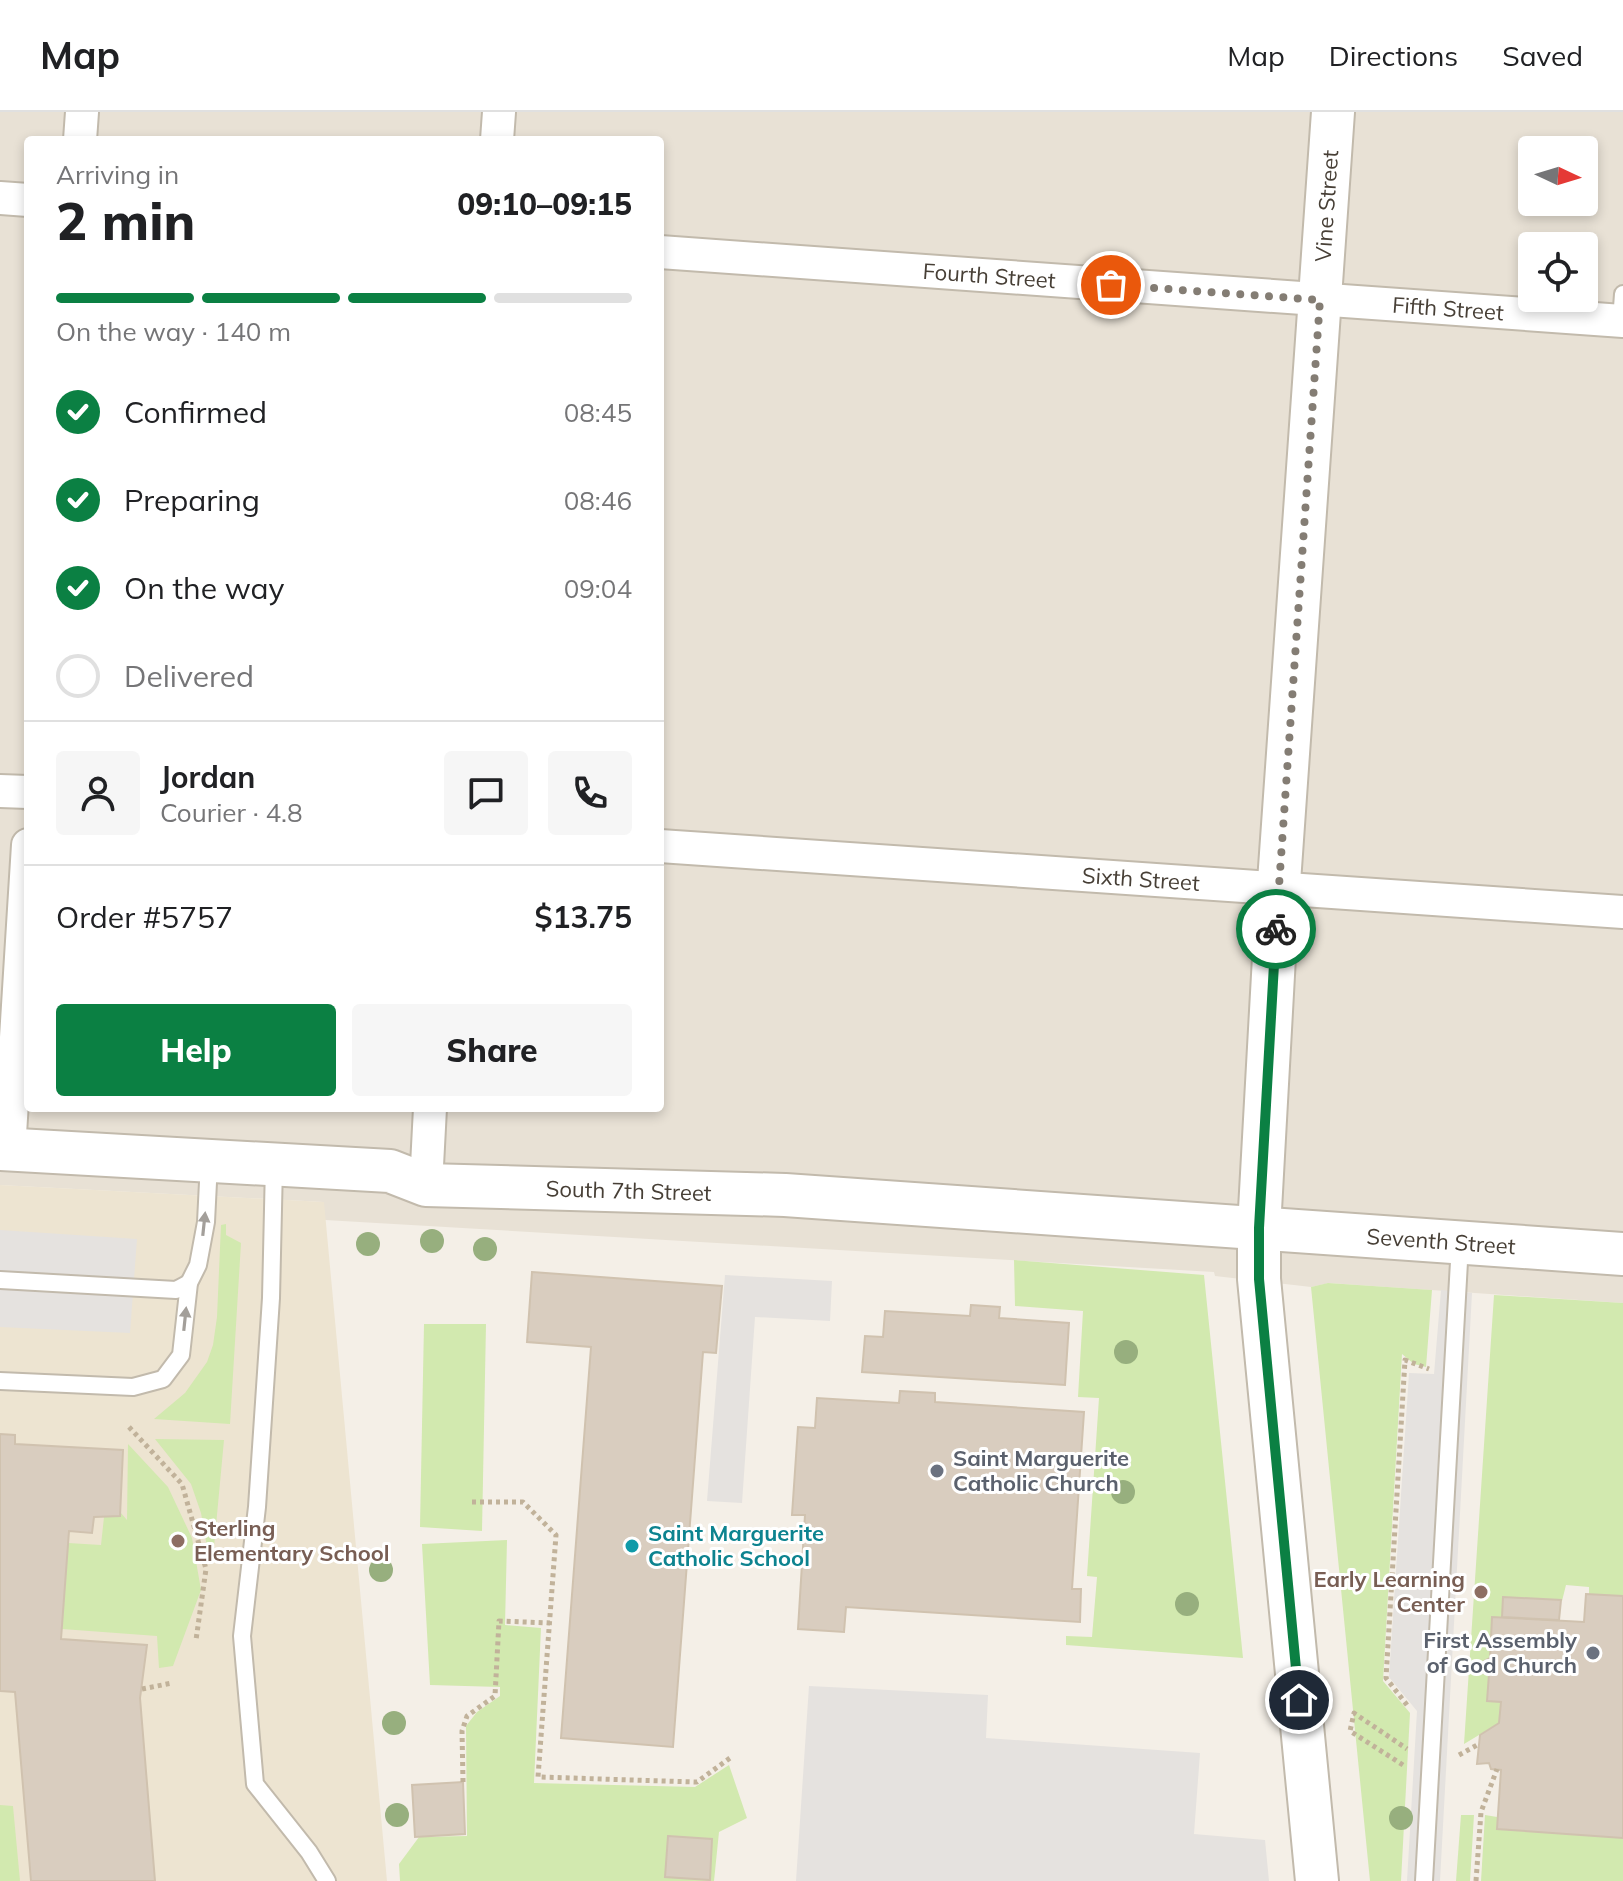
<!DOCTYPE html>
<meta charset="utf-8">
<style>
:root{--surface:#fff;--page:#f6f6f6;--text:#202124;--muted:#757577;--line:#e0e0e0;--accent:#0b8043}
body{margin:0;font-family:Mulish,sans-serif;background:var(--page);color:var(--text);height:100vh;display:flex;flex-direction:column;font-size:30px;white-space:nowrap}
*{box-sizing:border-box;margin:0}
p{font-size:26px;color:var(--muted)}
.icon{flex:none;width:44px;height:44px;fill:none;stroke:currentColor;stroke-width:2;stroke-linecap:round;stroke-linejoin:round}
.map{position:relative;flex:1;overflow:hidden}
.drawer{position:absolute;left:24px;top:24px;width:640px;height:976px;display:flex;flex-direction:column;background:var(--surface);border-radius:8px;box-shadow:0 4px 12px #0003}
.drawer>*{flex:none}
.needle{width:52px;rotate:94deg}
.buttons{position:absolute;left:1518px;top:24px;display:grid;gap:16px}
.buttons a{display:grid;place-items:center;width:80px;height:80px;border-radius:8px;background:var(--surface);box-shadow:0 4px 12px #0003;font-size:40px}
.pin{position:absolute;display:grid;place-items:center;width:68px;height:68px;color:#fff;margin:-34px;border:4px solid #fff;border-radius:50%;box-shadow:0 2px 8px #0007}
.courier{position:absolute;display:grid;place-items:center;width:80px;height:80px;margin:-40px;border:6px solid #0b8043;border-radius:50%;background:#fff;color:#222;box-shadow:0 2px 10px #0007}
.summary em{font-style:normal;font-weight:800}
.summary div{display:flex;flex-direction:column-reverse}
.summary{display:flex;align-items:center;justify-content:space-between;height:136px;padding:0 32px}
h1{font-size:52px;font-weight:800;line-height:60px}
.bar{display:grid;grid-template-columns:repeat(4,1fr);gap:12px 8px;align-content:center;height:96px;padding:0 32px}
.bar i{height:10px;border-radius:6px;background:var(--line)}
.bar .selected{background:var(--accent)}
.bar p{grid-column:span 4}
.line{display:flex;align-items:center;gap:20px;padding:0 32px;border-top:2px solid var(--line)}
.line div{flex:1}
.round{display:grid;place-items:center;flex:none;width:84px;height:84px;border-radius:8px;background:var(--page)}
ol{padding:0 32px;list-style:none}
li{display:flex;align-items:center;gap:24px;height:88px}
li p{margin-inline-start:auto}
li .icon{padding:8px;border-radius:50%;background:var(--accent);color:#fff;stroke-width:4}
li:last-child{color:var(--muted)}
li i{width:44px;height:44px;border:4px solid var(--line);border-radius:50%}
.cta{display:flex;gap:16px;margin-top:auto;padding:16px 32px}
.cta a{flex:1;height:92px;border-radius:8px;background:var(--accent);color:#fff;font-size:32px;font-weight:800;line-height:92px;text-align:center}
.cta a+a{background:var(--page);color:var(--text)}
header{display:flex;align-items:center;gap:48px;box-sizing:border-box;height:112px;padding:0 40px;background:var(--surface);border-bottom:2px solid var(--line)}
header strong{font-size:38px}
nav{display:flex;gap:44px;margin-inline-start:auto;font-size:28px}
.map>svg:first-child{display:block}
</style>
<header>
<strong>Map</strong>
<nav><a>Map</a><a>Directions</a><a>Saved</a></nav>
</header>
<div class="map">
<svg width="1623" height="1769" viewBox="0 0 1623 1769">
<rect width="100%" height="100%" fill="#f4efe7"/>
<path fill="#e8e1d5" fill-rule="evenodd" d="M0,0H1623V1191L1329,1171L1311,1175L1215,1164L1214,1160L325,1108L323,1090L0,1073ZM28,28H660V996H28ZM1532,38H1584V90H1532ZM1532,134H1584V186H1532Z"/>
<polygon fill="#ede4d1" points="0,1073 324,1090 387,1769 0,1769"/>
<g fill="#d2e9af">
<polygon points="226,1112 226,1123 241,1131 230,1312 154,1307 185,1281 207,1250 213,1233 217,1205 221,1113"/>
<polygon points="1014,1148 1204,1163 1243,1546 1066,1533 1066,1524 1092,1525 1097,1465 1087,1464 1099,1286 1078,1285 1083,1199 1015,1194"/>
<polygon points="1328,1171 1432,1178 1426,1255 1414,1252 1402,1242 1383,1569 1410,1601 1401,1769 1370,1769 1311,1175"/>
<polygon points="1494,1183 1623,1191 1623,1484 1589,1482 1589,1475 1566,1473 1562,1489 1503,1487 1502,1505 1492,1505 1490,1546 1477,1553 1482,1561 1489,1562 1501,1590 1499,1611 1464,1632"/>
<polygon points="424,1212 486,1212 482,1419 420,1415"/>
<polygon points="155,1327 224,1328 214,1435 207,1435 201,1401 191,1372"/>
<polygon points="128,1332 168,1375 192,1426 201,1478 173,1554 159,1556 157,1524 62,1517 68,1431 101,1433 104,1405 120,1400 127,1408"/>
<polygon points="507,1428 505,1513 541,1516 534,1671 695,1675 729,1653 747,1706 719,1720 714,1769 400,1769 399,1752 419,1725 467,1724 466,1614 477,1600 500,1584 500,1575 430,1573 422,1432"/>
<polygon points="0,1693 13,1694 20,1769 0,1769"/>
<polygon points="1461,1703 1474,1703 1470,1769 1456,1769"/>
<polygon points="1485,1703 1623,1726 1623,1769 1481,1769"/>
</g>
<g fill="#e5e2df">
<polygon points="0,1118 137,1127 130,1221 0,1215"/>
<polygon points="725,1163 832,1169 830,1209 755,1205 742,1391 707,1389"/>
<polygon points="1441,1178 1472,1181 1440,1769 1407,1769 1417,1599 1389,1565 1409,1261 1434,1262"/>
<polygon points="809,1574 988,1583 986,1626 1200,1641 1194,1722 1265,1728 1269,1769 796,1769"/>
</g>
<g fill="#d9cdbf" stroke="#d0c2af" stroke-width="2">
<polygon points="532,1160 722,1174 716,1241 703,1240 673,1635 561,1626 591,1235 527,1230"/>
<polygon points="971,1193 1000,1195 999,1206 1069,1211 1065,1273 862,1260 865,1224 883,1225 885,1199 970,1204"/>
<polygon points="900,1279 935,1281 935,1290 1084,1300 1072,1477 1081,1477 1080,1510 846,1495 844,1520 798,1517 805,1403 792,1403 798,1315 815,1316 817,1286 899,1291"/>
<polygon points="0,1322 15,1323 15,1332 123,1338 120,1404 94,1405 92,1421 69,1419 61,1527 147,1533 140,1586 155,1769 31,1769 15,1580 0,1579"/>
<polygon points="1586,1482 1623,1484 1623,1726 1497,1717 1501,1658 1491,1657 1489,1651 1477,1652 1480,1623 1499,1611 1501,1590 1487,1589 1489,1562 1482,1561 1477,1553 1490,1546 1492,1505 1584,1510"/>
<polygon points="1503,1485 1561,1488 1559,1508 1502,1505"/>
<polygon points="463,1670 465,1722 415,1725 412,1673"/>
<polygon points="668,1724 712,1727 710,1768 665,1765"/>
</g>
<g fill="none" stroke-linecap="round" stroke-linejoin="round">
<defs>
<g id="service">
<polyline points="1621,209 1623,182"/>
<polyline points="274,1053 271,1186 257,1395 242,1524 255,1672 309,1740 327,1769"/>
<polyline points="0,1168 176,1178 189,1171"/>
<polyline points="0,1269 133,1275 163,1267 181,1243 189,1171 198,1153 206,1110 209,1050"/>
<polyline points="1424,1769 1460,1132"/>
</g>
<g id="minor">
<polyline points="80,28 82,0"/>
<polyline points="497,28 499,0"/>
<polyline points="0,86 28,88"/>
<path id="s1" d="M660,140L1623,209"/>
<polyline points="0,679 28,680"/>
<path id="s2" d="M660,734L1623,800"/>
<polyline points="9,1038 28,733"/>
<polyline points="426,1073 430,996"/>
</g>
<g id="tertiary">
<path id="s3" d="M0,1037L390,1059L426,1073L785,1083L1623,1142"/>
<path id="s4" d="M1317,1769L1259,1167V1116L1275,827L1333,0"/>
</g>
</defs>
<use href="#service" stroke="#c2baac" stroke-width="20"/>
<use href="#minor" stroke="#c2baac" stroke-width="36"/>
<use href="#tertiary" stroke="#c2baac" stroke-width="46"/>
<g stroke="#c1b29a" stroke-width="5" stroke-dasharray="4 4" stroke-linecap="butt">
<polyline points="129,1315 182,1372 206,1457 196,1528"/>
<polyline points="472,1390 523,1390 556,1423 538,1665 697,1670 730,1646"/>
<polyline points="142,1577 172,1571"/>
<polyline points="1407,1593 1386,1566 1405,1248 1429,1257"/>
<polyline points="1459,1643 1479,1632"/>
<polyline points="1403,1653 1350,1619 1354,1601 1407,1637"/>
<polyline points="463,1670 462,1619 467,1604 495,1584 499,1509 550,1511"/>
<polyline points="1476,1769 1481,1700 1497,1657"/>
</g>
<use href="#service" stroke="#fff" stroke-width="16"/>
<use href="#minor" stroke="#fff" stroke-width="32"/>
<use href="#tertiary" stroke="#fff" stroke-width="42"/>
</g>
<g fill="#97af7e">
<circle cx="432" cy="1129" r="12"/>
<circle cx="368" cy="1132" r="12"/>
<circle cx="485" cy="1137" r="12"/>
<circle cx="1126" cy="1240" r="12"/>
<circle cx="1123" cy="1380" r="12"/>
<circle cx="381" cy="1458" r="12"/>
<circle cx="1187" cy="1492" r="12"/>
<circle cx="394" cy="1611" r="12"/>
<circle cx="397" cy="1703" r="12"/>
<circle cx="1401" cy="1706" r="12"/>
</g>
<defs><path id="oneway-solid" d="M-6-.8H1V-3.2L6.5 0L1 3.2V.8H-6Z" transform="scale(2)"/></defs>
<g fill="#a39f9a">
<use href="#oneway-solid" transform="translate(204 1112) rotate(-84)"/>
<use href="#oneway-solid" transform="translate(185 1207) rotate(-84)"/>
</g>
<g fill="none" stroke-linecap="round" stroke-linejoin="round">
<polyline stroke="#847d74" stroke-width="8" stroke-dasharray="0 14.4" points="1111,173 1320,188 1276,817"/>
<polyline stroke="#0b8043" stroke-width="10" points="1276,817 1259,1116 1259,1167 1299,1588"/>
</g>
<g fill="#6b7280" stroke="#fff" stroke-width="3">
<circle cx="937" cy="1359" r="8"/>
<circle cx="1593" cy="1541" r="8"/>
</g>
<g fill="#8d6e63" stroke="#fff" stroke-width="3">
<circle cx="178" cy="1429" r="8"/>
<circle cx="1481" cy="1480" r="8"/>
</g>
<circle fill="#0f9aa8" stroke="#fff" stroke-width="3" cx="632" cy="1434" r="8"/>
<g text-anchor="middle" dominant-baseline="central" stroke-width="6" stroke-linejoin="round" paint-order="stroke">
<g font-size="22" fill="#473f36" stroke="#fff">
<text stroke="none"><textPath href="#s4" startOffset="1680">Vine Street</textPath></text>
<text stroke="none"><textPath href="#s1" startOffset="330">Fourth Street</textPath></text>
<text stroke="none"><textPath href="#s1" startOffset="790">Fifth Street</textPath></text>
<text stroke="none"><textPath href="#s2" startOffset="482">Sixth Street</textPath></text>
<text stroke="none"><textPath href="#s3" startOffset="632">South 7th Street</textPath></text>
<text stroke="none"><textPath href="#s3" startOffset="1446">Seventh Street</textPath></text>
</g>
<g font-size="22" font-weight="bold" fill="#5b616d" stroke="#fff" text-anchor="start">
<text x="953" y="1346">Saint Marguerite<tspan x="953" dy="25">Catholic Church</tspan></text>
<text x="1577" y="1528" text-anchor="end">First Assembly<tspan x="1577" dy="25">of God Church</tspan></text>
</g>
<g font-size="22" font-weight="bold" fill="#785e54" stroke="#fff" text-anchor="start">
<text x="194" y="1416">Sterling<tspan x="194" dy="25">Elementary School</tspan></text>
<text x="1465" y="1467" text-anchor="end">Early Learning<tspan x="1465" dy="25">Center</tspan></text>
</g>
<g font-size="22" font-weight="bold" fill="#0d838f" stroke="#fff" text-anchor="start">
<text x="648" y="1421">Saint Marguerite<tspan x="648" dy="25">Catholic School</tspan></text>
</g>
</g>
</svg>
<div class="buttons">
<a><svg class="needle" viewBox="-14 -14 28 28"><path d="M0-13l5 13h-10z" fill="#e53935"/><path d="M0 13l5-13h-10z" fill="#757577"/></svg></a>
<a><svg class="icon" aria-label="locate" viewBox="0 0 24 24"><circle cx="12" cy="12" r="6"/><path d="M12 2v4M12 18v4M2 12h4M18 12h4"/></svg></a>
</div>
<div class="pin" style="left:1111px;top:173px;background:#ea580c"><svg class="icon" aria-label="bag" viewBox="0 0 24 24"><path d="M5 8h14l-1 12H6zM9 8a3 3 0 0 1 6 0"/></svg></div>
<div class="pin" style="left:1299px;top:1588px;background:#1f2937"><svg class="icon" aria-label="home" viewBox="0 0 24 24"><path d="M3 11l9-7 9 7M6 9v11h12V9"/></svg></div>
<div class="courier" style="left:1276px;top:817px"><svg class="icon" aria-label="bike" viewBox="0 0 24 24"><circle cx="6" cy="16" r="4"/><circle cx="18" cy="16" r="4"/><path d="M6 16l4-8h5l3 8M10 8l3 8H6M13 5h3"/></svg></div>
<section class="drawer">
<div class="summary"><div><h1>2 min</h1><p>Arriving in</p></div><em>09:10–09:15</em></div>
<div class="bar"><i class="selected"></i><i class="selected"></i><i class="selected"></i><i></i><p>On the way · 140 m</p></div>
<ol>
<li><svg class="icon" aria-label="check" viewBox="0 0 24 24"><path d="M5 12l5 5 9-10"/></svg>Confirmed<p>08:45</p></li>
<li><svg class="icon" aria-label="check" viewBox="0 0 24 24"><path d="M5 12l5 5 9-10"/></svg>Preparing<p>08:46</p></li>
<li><svg class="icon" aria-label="check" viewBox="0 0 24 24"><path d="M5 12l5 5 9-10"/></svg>On the way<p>09:04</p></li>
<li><i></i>Delivered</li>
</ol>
<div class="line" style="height:144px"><a class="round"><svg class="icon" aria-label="person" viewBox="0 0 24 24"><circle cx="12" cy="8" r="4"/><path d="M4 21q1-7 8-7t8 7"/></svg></a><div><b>Jordan</b><p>Courier · 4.8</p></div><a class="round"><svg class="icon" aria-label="chat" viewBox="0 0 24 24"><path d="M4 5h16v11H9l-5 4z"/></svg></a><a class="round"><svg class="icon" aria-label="phone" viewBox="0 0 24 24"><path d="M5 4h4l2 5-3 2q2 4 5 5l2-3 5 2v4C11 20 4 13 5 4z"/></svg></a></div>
<div class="line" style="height:104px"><div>Order #5757</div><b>$13.75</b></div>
<div class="cta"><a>Help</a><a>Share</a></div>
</section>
</div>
